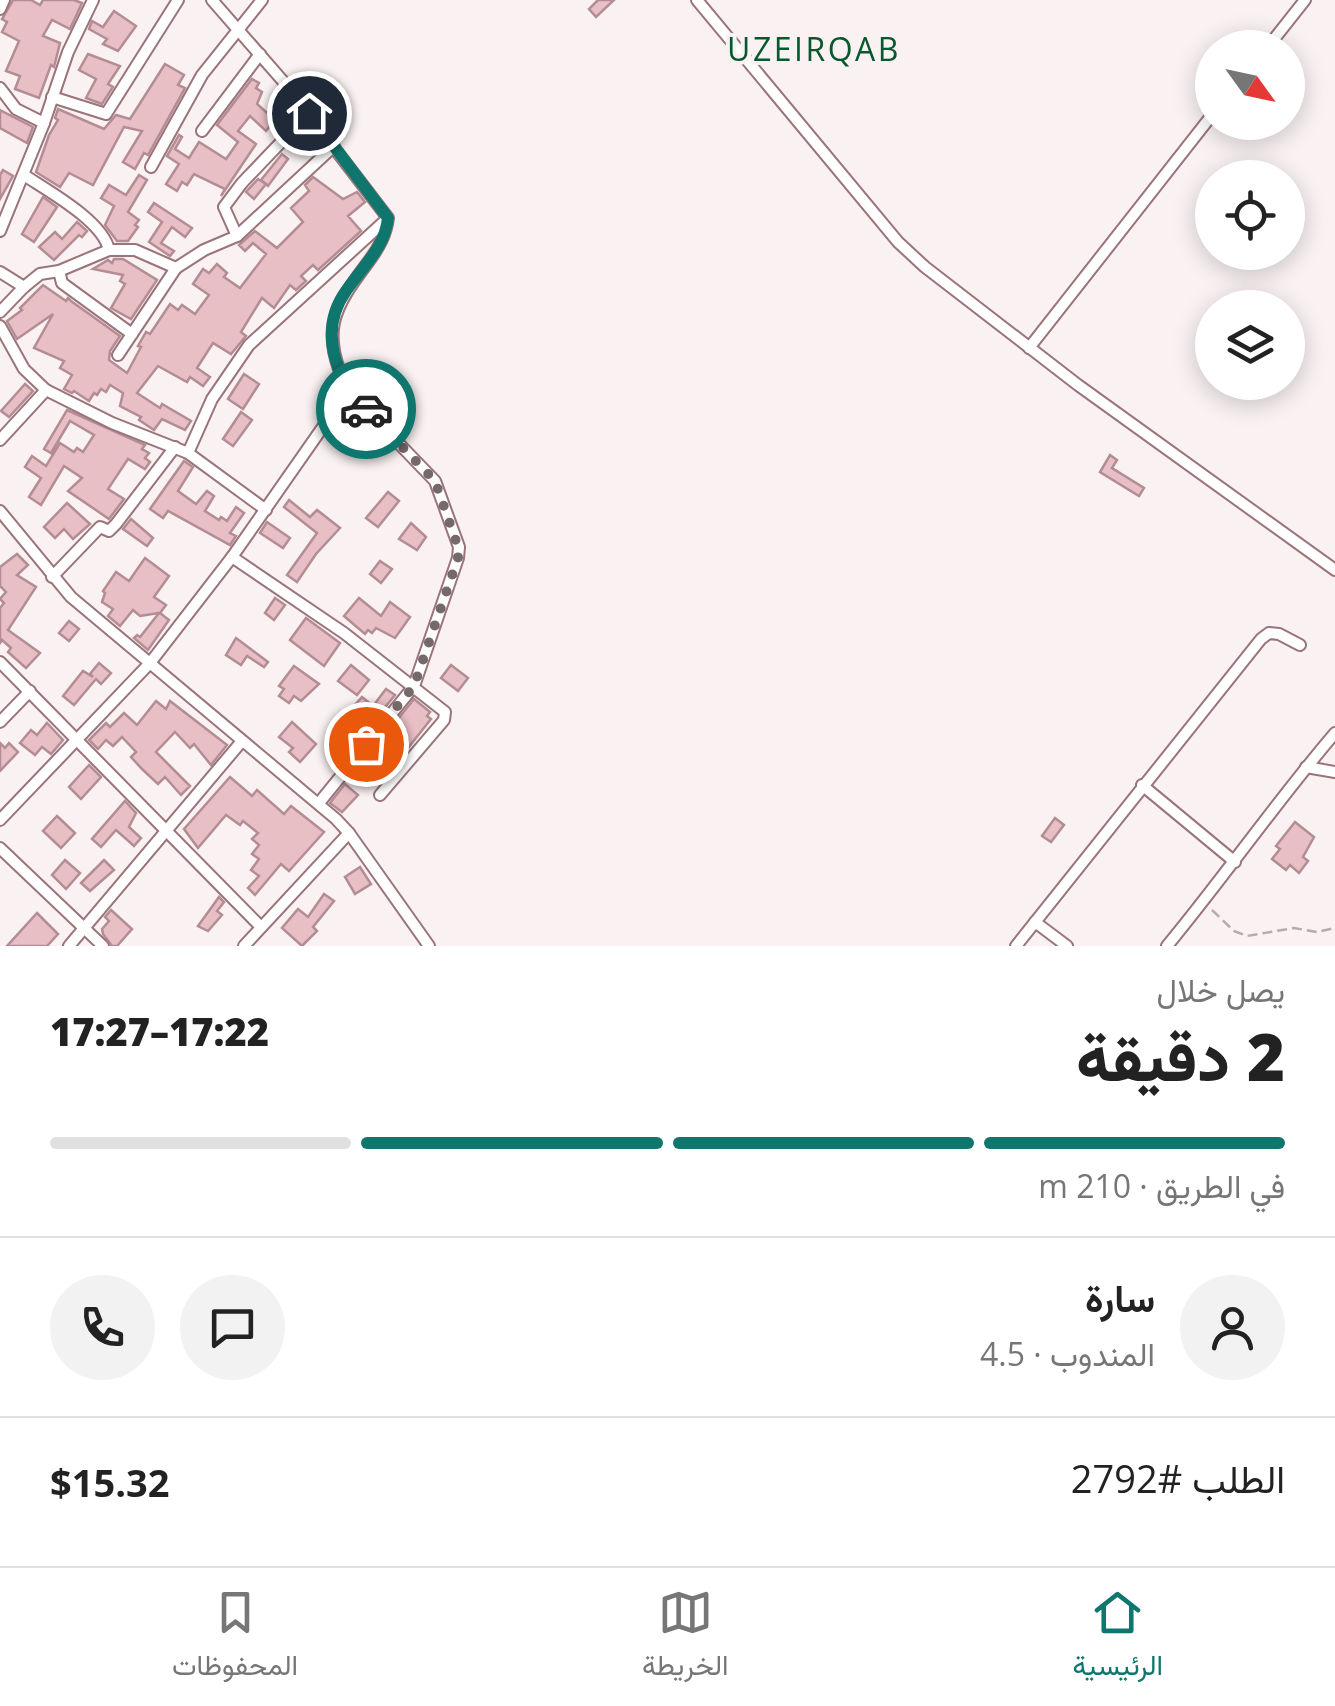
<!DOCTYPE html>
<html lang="ar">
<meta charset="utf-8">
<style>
:root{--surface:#fff;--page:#f2f2f2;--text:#222;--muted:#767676;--line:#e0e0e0;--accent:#0f766e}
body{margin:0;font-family:"Open Sans",Vazirmatn,sans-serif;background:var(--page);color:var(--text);direction:rtl;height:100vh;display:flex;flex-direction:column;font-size:38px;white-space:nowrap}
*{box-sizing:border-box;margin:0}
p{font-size:32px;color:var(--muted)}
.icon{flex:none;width:55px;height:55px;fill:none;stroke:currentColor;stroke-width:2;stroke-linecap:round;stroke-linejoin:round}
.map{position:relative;height:946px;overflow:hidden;direction:ltr}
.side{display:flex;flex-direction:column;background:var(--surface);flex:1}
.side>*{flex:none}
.needle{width:65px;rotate:123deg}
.fabs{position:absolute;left:1195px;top:30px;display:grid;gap:20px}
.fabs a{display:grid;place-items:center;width:110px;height:110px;border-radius:50%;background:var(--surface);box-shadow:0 5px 25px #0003;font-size:50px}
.pin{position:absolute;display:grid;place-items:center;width:85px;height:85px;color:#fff;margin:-42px;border:5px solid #fff;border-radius:50%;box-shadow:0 2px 10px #0007}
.courier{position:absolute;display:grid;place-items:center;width:100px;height:100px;margin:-50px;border:8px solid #0f766e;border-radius:50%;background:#fff;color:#222;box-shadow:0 2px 12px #0007}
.headline em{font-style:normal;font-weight:800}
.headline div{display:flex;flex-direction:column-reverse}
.headline{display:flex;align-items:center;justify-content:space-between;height:170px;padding:0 50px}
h1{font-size:65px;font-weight:800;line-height:75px}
.bar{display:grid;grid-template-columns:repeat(4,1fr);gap:15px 10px;align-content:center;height:120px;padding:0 50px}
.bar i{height:12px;border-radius:8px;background:var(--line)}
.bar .current{background:var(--accent)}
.bar p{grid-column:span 4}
.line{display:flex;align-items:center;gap:25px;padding:0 50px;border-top:2px solid var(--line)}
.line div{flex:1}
.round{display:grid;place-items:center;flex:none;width:105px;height:105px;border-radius:52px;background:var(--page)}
.tabs{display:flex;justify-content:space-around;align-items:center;height:140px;border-top:2px solid var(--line);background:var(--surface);font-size:28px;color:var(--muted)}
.tabs a{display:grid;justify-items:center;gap:5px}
.tabs .current{color:var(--accent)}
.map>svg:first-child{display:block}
</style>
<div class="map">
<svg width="1335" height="946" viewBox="0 0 1335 946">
<rect width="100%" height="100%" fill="#f9f1f2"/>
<g fill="#e8bfc5" stroke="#b48d94" stroke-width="2.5">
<polygon points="13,0 31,0 40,5 43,0 74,0 82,3 70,29 52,20 43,36 60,43 54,67 51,65 39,98 15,89 20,76 6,71 19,41 2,32 7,22 2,19"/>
<polygon points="598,0 614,0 596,17 589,9"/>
<polygon points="114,11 136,26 118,51 103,44 107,39 89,29 92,21 103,27"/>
<polygon points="88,54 120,66 108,84 113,87 102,104 86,98 96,79 79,70"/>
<polygon points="165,64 184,75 178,85 185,88 148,155 144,153 135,169 123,162 142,131 124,127 93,185 69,173 60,187 36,172 49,135 58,120 55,118 58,109 104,129 116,115 130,119"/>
<polygon points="252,79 259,83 256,88 262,92 257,104 275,120 266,131 250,116 238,131 256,144 221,196 225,189 194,174 187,185 182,182 177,191 166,184 179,164 167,156 179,135 182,137 175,149 189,158 199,142 226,159 238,142 217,125"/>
<polygon points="0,110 33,127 27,143 0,128"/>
<polygon points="282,154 288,159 268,186 261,180"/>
<polygon points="3,170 13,176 0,199 0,175"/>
<polygon points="139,175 147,180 128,212 139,220 135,225 138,227 128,241 117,241 105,225 114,206 101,198 109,185 126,195"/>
<polygon points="313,177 343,199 357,192 365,202 348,216 361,231 318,270 313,265 301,276 306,281 296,290 290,285 274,308 262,298 241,332 246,336 231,354 213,343 197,368 210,377 203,386 190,377 187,382 158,366 137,393 160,408 162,404 191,421 185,430 162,419 154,430 139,420 141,417 120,406 123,393 110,385 106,392 101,389 97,395 94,393 89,401 74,391 72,393 64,389 72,375 60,368 64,361 34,348 53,314 17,339 7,321 22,310 20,308 43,285 66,301 68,298 71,301 120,336 110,351 109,360 127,373 141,347 138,346 146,332 150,334 170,304 178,310 182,305 195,314 209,295 193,284 203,269 209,273 217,264 227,273 224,277 240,288 266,254 253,243 245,251 239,245 255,231 277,248 303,222 291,208 309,191 305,185"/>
<polygon points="258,179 266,184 254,199 246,192"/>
<polygon points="43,197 57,207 34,242 22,234"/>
<polygon points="154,203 192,228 185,237 172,227 161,243 174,251 170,256 149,242 162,222 148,212"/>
<polygon points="77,222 87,231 82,237 79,235 54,260 39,247 55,232 62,239"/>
<polygon points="114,259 123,259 157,280 131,319 111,308 125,284 120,281 123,275 93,269 108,260 112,263"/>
<polygon points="244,374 259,384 243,409 228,399"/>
<polygon points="25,384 33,391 9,417 1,411"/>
<polygon points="67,410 145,445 142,449 149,453 145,458 150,462 145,469 128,459 108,489 124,499 109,519 68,491 82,478 64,466 41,505 29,497 41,478 25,467 32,456 46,466 60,443 74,452 77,448 83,452 94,435 70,421 51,453 44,449"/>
<polygon points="241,412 252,420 233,446 223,439"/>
<polygon points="1110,455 1117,460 1112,468 1144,488 1139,496 1100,472"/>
<polygon points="184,461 193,467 178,491 196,504 207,491 214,496 205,511 219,520 221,517 227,521 236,507 244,513 230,533 236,536 230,545 168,511 163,518 150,509"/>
<polygon points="388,492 399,501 378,527 366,518"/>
<polygon points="289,500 310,517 317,510 340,528 316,554 297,582 287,575 317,533 284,507"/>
<polygon points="67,503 90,524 73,539 64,529 55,538 44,527"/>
<polygon points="131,519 153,538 147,546 123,529"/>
<polygon points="267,522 290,538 283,548 260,533"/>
<polygon points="411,523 426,537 417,550 399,539"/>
<polygon points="17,554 28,565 17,575 36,587 8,630 40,653 26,668 8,652 11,648 2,640 0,643 0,608 4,603 0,599 6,592 0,586 0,567"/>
<polygon points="145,558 169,576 154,597 166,605 160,613 169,620 148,650 134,638 137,635 140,637 159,613 140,616 133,610 120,626 108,616 113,609 102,602 105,593 103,591 116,572 129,581"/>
<polygon points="380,561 392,569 381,583 370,574"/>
<polygon points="275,598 285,605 274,620 265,613"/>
<polygon points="359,598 381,616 390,602 410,617 395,638 376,628 372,633 368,630 365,634 344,616"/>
<polygon points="306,618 340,643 324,666 290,640"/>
<polygon points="69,621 79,629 69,641 59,633"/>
<polygon points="236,638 268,662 264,667 247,656 241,665 226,655"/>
<polygon points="99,663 111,673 101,684 96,679 74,705 63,696 83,671 93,677 90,674"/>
<polygon points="351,665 369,680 357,695 338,681"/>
<polygon points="451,665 468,678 458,691 441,678"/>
<polygon points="294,666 319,684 301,701 294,696 289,703 279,696 284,689 279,686"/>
<polygon points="386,689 395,695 373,722 355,705 362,697 373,706"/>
<polygon points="414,699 430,712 427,716 431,719 408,748 396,738 402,731 394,724"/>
<polygon points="156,701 166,709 170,701 227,745 211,765 194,744 190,748 175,732 156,752 190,786 181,795 165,777 158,784 142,769 131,757 136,752 122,737 113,746 106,740 98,749 89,740 106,723 110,727 124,713 137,725"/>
<polygon points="292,722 316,744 300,762 289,752 293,748 279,737"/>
<polygon points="341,722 361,738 356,744 336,728"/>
<polygon points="47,723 63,740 51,754 42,747 35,755 20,743 31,730 37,735"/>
<polygon points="0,743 5,748 9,743 18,752 0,771"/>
<polygon points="89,765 101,777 81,799 69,787"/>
<polygon points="230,777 252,796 257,790 284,814 291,806 324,832 289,871 281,864 255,895 248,888 259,876 251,870 259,859 252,854 259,845 252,839 258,833 243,821 240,825 226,815 198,848 184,829"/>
<polygon points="345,784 358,795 342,812 330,803"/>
<polygon points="125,801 136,813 129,827 141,838 134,846 116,830 101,847 92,839"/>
<polygon points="57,816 75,833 61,848 43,831"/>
<polygon points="1055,818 1064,825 1051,842 1042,836"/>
<polygon points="1295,822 1314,837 1303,857 1308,861 1299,873 1290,865 1286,870 1272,859 1280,849 1276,846"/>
<polygon points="65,860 80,873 66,889 52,875"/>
<polygon points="104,860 114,870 90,891 81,883"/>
<polygon points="360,867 371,884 355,894 345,877"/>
<polygon points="324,894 334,901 313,927 317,931 302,946 282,928 298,909 308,917"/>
<polygon points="219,897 224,902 217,911 222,915 208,931 198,926"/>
<polygon points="111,910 132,929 117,946 112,946 103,934 102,929 109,921 105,917"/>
<polygon points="37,913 58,934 47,946 7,946"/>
</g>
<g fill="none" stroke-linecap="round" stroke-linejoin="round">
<defs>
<g id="street">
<polyline points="697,0 898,242 925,267 1078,385 1335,570"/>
<polyline points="0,9 4,0"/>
<polyline points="1267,48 1305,0"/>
<polyline points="0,88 16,109 44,123 68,52 93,0"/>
<polyline points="52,97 106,114 178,0"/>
<polyline points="202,131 260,54"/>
<polyline points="151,167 202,75 262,0"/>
<path d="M24,175C48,191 103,221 109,250"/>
<polyline points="0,231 44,123"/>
<polyline points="237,236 224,207 242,183 309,113"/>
<polyline points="59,271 62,283 132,334"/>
<polyline points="0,272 24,287"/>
<polyline points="0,312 24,287 40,274 59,271 109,250 135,250 176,268 204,250 237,236 334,146"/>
<polyline points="0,326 24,369 46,390 112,423 188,453 266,510"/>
<polyline points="1029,348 1212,115"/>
<polyline points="118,355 176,268"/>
<polyline points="0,440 46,390"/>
<polyline points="188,453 212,399 249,345 387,219"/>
<polyline points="0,511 71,597 336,819 349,833 429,946"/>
<polyline points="232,557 344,633 445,712 444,720 380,795"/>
<polyline points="52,577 100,527 109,531 116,524 175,447"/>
<polyline points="0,662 261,927"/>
<polyline points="0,722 30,691"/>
<polyline points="1306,767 1335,772"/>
<polyline points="1142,785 1235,862"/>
<polyline points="319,803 414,686 458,558 459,547 435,481 348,391"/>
<path d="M0,820L150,663L232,557L348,391C320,331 332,310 369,261C379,247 386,235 388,218L282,80L212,0"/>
<polyline points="0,848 103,946"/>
<polyline points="1035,922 1067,946"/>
<polyline points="69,946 242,741"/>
<polyline points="244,946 349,833"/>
<polyline points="1016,946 1261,639 1269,633 1279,634 1300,645"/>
<path d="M1167,946C1225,876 1276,802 1335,733"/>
</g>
</defs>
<use href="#street" stroke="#9a747a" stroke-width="14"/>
<polyline stroke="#b6abad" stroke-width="2.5" stroke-dasharray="10 5" stroke-linecap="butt" points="1212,910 1234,931 1247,936 1294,928 1317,932 1335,928"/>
<use href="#street" stroke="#fff" stroke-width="10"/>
</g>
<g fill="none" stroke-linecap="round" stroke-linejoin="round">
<polyline stroke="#76696b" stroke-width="10" stroke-dasharray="0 18" points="366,409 435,481 458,547 458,558 414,686 366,744"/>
<path stroke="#0f766e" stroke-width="12" d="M309,113L388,218C385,248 362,267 346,291C318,330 335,378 366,409"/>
</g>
<g text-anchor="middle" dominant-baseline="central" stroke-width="8" stroke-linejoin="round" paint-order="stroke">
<g font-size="32" letter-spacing="2.5" fill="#07582e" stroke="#f9f1f2">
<text x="814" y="48">UZEIRQAB</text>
</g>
</g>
</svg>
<div class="fabs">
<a><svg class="needle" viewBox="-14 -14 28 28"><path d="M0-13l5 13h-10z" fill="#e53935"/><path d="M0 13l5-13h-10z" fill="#767676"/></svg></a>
<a><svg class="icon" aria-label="locate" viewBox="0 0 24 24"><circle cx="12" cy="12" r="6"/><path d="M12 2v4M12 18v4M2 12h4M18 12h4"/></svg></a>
<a><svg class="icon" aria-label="layers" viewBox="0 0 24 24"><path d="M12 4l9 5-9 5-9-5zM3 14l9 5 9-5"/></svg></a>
</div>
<div class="pin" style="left:366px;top:744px;background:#ea580c"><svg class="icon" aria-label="bag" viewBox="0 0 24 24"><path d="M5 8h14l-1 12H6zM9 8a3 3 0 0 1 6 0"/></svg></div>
<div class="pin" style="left:309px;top:113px;background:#1f2937"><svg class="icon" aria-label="home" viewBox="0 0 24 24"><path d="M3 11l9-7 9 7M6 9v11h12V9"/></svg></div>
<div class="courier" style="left:366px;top:409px"><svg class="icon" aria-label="car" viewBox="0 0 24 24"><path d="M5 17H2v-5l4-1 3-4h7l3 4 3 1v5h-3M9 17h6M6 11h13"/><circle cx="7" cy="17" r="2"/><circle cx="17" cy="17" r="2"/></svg></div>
</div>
<section class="side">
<div class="headline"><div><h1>2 دقيقة</h1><p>يصل خلال</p></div><em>17:22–17:27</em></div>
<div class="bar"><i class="current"></i><i class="current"></i><i class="current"></i><i></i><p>في الطريق · 210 m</p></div>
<div class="line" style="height:180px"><a class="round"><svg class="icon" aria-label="person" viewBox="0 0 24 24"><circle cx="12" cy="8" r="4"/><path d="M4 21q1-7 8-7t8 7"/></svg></a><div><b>سارة</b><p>المندوب · 4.5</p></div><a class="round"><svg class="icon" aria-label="chat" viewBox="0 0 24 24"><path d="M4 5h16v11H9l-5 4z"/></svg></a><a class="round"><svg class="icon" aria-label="phone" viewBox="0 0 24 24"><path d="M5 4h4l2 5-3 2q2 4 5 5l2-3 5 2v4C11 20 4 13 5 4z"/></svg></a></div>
<div class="line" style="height:130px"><div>الطلب #2792</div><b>$15.32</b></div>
</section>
<nav class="tabs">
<a class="current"><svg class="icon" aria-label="home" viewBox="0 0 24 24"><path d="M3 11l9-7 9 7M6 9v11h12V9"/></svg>الرئيسية</a>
<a><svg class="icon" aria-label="map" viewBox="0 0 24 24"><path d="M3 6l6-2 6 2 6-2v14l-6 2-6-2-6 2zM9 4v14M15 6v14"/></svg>الخريطة</a>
<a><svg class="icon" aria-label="saved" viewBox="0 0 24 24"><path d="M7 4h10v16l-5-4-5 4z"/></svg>المحفوظات</a>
</nav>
